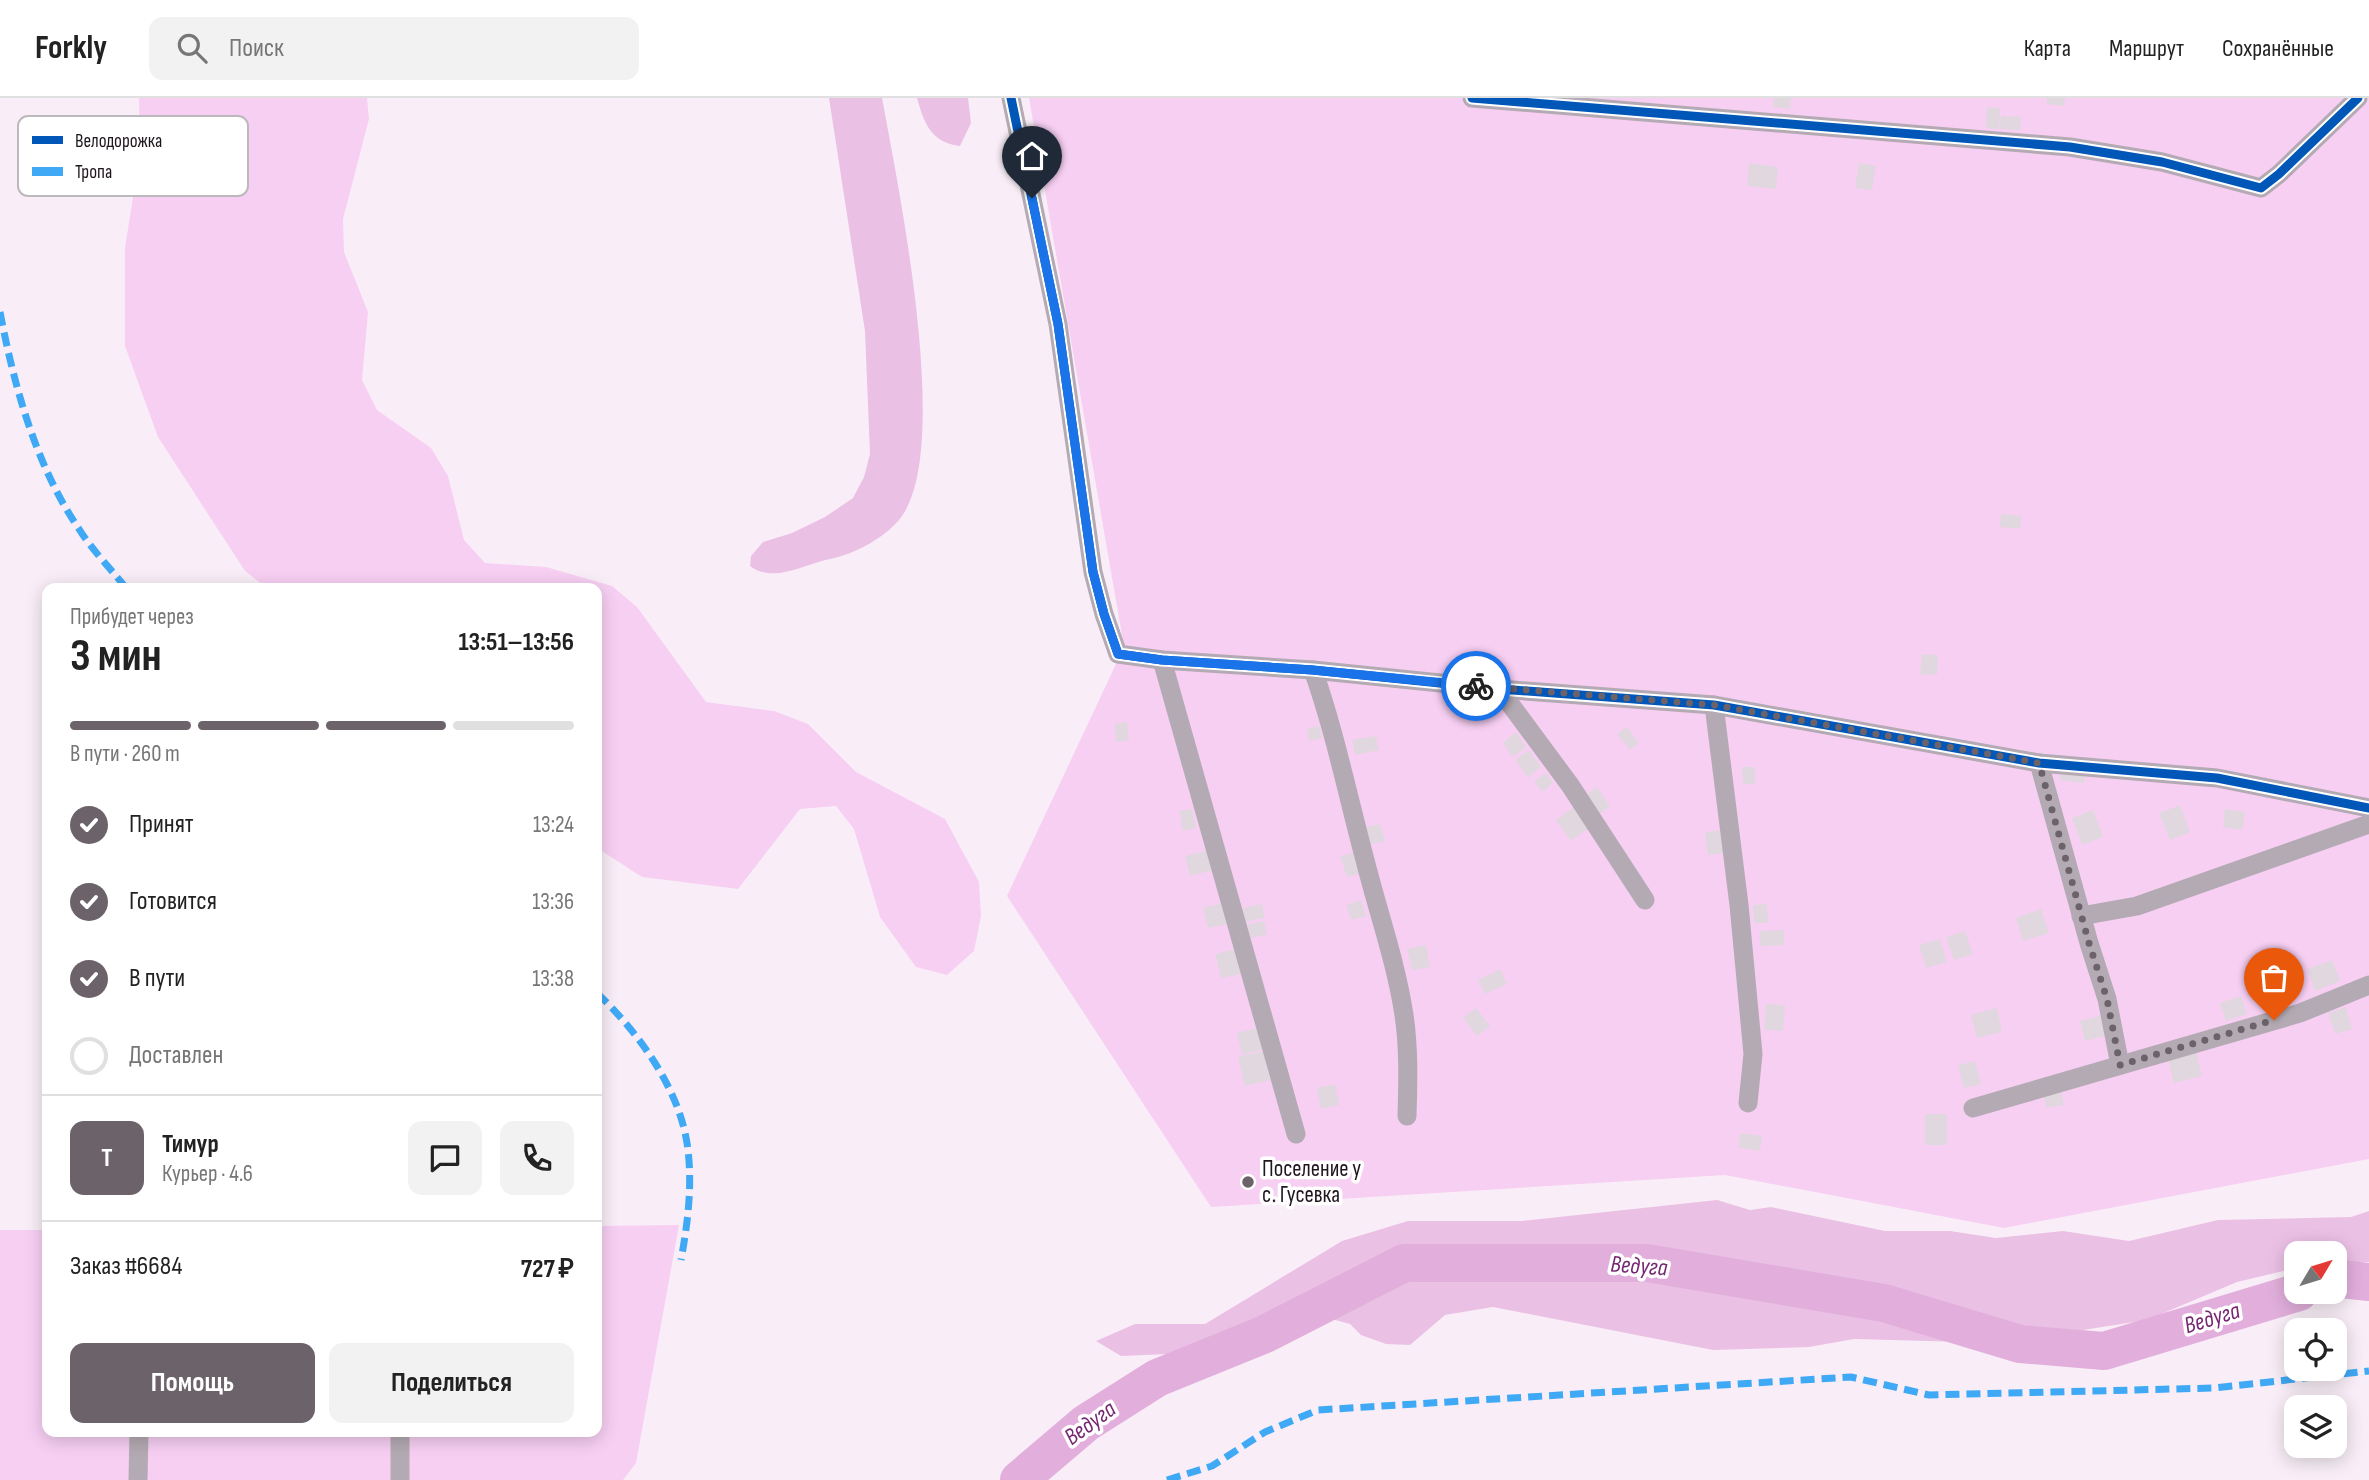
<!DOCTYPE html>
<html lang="ru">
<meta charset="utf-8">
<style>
:root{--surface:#fff;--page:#f2f2f2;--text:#222;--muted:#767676;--line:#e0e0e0;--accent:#6b626a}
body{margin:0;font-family:"Sofia Sans Condensed",sans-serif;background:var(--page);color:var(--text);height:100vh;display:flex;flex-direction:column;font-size:26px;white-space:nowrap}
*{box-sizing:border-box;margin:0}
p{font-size:23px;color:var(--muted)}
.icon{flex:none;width:38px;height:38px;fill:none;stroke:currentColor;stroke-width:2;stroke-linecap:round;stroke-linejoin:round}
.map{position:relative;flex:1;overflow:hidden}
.drawer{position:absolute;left:42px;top:485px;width:560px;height:854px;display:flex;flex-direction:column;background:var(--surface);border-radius:14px;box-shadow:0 4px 18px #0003}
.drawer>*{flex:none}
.needle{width:46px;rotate:52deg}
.controls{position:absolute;left:2284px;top:1143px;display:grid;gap:14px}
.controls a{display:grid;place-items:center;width:63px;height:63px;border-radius:14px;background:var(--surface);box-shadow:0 4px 18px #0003;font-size:35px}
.pin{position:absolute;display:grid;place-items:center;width:60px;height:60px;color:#fff;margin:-72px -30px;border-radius:50% 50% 50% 0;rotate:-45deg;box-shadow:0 0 7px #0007}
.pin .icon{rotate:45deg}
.courier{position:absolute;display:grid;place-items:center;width:70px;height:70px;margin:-35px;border:5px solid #1a73e8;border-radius:50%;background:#fff;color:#222;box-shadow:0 2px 9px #0007}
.summary em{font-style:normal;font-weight:700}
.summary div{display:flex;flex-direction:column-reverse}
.summary{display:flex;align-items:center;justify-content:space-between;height:119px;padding:0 28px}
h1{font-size:46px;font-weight:700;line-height:52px}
.bar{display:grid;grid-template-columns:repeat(4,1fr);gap:10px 7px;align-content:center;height:84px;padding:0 28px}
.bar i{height:9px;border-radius:5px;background:var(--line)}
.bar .current{background:var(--accent)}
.bar p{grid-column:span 4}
.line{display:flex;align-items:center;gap:18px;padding:0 28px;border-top:2px solid var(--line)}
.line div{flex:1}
.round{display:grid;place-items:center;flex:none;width:74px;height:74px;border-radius:14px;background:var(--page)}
ol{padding:0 28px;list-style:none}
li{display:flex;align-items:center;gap:21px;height:77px}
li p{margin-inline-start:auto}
li .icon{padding:7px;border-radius:50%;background:var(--accent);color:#fff;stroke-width:4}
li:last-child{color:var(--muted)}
li i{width:38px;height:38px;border:4px solid var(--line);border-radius:50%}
.primary-button{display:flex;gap:14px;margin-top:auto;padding:14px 28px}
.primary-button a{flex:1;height:80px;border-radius:14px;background:var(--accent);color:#fff;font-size:28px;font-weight:700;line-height:80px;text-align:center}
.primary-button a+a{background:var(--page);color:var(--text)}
header{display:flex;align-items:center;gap:42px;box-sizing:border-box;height:98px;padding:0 35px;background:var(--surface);border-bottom:2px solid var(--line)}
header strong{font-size:33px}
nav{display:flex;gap:38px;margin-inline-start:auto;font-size:24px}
.search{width:490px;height:63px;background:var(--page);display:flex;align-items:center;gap:18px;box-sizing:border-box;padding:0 24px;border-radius:14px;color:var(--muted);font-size:26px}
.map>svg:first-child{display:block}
</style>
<header>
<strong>Forkly</strong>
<div class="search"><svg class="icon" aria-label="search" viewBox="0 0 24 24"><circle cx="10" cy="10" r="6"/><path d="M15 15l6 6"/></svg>Поиск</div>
<nav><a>Карта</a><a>Маршрут</a><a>Сохранённые</a></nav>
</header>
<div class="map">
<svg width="2369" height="1382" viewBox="0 0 2369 1382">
<rect width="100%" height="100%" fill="#f9eef7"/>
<g fill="#f7cff3">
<polygon points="139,0 367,0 369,21 343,121 344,154 368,214 362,282 377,312 431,350 448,378 464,442 485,465 546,469 612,488 637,509 706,604 774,613 808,626 856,674 945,721 979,784 981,818 974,853 947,877 916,869 880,819 854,731 836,708 800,711 738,791 642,779 597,750 597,490 267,490 245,473 158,339 125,248 125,150 140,55"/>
<polygon points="1029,0 2369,0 2369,1061 2004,1130 1725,1077 1211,1109 1007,798 1124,549"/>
<polygon points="679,1127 636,1365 623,1382 0,1382 0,1132 47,1132 47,1334 597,1334 597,1128"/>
</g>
<g fill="#ebc0e5">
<path d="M829,0H882C898,87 952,347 902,418C887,439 855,456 830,461C805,466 773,486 750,468L751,458L763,444L792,435L825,419L853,400L864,379L870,356L865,233Z"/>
<path d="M917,0H968L971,25L960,48C931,45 924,25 917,0Z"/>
<polygon points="1717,1102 1750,1112 1771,1109 1885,1133 1950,1133 1996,1140 2063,1133 2129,1143 2218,1122 2351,1119 2369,1113 2369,1164 2335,1166 2334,1155 2296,1155 2296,1170 2237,1184 2147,1222 2001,1245 1854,1241 1809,1249 1713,1252 1493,1209 1445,1217 1410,1247 1386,1246 1361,1237 1350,1226 1328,1220 1236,1232 1169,1256 1121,1258 1096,1243 1135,1226 1205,1226 1342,1143 1408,1123 1522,1123"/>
</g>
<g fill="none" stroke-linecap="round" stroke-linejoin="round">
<g stroke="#e2afdc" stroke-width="38">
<polyline points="2334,1183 2341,1181 2369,1184"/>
<polyline points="1019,1382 1086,1325 1157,1280 1265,1236 1404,1165 1647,1165 1884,1205 2020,1246 2104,1253 2299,1194"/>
</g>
</g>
<g fill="#e1d7df">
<polygon points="1774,0 1791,0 1790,11 1773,9"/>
<polygon points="2047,0 2065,0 2064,8 2047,6"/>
<polygon points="1987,9 2000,10 1999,31 1986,30"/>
<polygon points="2001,18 2021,19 2020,32 2000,31"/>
<polygon points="1749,65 1778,69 1776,91 1747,88"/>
<polygon points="1859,65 1876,68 1872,92 1855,90"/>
<polygon points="2001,416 2021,418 2020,431 2000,429"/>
<polygon points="1922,556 1938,557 1937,577 1920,576"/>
<polygon points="1127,624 1129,642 1116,644 1115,626"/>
<polygon points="1319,628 1322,640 1309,643 1307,631"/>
<polygon points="1627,629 1639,645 1630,652 1617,636"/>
<polygon points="1516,634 1526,649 1513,659 1503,645"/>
<polygon points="1376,638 1379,652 1355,657 1352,642"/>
<polygon points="1529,652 1541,669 1528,679 1515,662"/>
<polygon points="1742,669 1755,669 1755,686 1743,686"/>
<polygon points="2061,671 2085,675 2084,685 2060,682"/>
<polygon points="1546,675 1553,685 1542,694 1534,683"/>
<polygon points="1597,689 1610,708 1599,716 1586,697"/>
<polygon points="2180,707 2190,734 2170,742 2159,715"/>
<polygon points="1574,709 1589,730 1571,743 1556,722"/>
<polygon points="1192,711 1196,730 1183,733 1179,713"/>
<polygon points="2225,711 2245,714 2242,732 2223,729"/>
<polygon points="2093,712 2103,739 2082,747 2072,720"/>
<polygon points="1380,726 1385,743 1371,746 1366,729"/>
<polygon points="1721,732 1724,755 1708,757 1705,734"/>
<polygon points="1209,752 1214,772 1190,778 1185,758"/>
<polygon points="1356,754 1362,775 1347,779 1340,758"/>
<polygon points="1361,802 1366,818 1352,822 1346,807"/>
<polygon points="1224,805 1229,826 1208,830 1203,810"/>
<polygon points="1262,806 1265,820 1245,824 1243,810"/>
<polygon points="1767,806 1768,825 1754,825 1753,807"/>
<polygon points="2041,811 2049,835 2023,843 2016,820"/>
<polygon points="1264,823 1267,836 1251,840 1247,827"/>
<polygon points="1784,832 1784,847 1760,848 1760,833"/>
<polygon points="1965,833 1973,856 1954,862 1946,839"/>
<polygon points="1940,841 1947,864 1926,870 1919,847"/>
<polygon points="1426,847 1430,869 1412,872 1407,851"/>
<polygon points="1236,851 1242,876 1221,880 1215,856"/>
<polygon points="2332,862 2340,883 2315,893 2307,871"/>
<polygon points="1500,871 1507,886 1485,896 1478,882"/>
<polygon points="2241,898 2247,916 2226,923 2220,905"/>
<polygon points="1766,906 1785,907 1783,933 1764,932"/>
<polygon points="2346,909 2352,931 2335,936 2328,915"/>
<polygon points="1476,910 1490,928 1477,938 1463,920"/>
<polygon points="1997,910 2002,934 1977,940 1971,917"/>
<polygon points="2100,918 2105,938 2085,943 2080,923"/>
<polygon points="1258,930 1264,951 1242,957 1237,935"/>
<polygon points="1263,953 1270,982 1245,988 1238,959"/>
<polygon points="2196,953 2202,978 2174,985 2168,961"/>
<polygon points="1975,963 1981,986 1964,990 1958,967"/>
<polygon points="1335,986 1339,1007 1321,1011 1317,990"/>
<polygon points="2061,994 2064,1007 2047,1010 2044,998"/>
<rect x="1925" y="1016" width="22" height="31"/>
<polygon points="1740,1035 1762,1038 1760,1053 1738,1049"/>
</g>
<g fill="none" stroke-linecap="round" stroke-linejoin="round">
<g stroke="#b4aab3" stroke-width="19">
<polyline points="1011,0 1058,226 1093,474 1104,516 1118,556 1162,562 1313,572 1499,591 1714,607 2039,665 2217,680 2369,710"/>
<polyline points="1472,0 2070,49 2162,64 2261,90 2279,76 2358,0"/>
<polyline points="1162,562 1296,1036"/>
<path d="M1313,572C1335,634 1348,699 1365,762C1378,814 1396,864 1404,917C1409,950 1408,985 1407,1018"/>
<polyline points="1499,591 1570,687 1645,802"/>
<polyline points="1714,607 1739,807 1753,956 1748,1005"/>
<polyline points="2039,665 2089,845 2107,901 2120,967"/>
<polyline points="2081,818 2137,808 2369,726"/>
<polyline points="1973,1010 2300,915 2369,887"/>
<polyline points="138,1382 139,1334"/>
<polyline points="400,1382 400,1334"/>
</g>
<g stroke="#3fa9f5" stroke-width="7" stroke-dasharray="14 7" stroke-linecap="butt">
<path d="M0,214C14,288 36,368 79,431C92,452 111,471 126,490"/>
<path d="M597,895C637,933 678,988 687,1045C693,1084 688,1124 681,1162"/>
<polyline points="1167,1382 1212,1368 1265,1334 1318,1312 1851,1279 1929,1297 2214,1290 2369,1273"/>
</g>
<defs>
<g id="cycleway">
<polyline points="1011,0 1058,226 1093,474 1104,516 1118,556 1162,562 1313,572 1499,591 1714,607 2039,665 2217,680 2369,710"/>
<polyline points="1472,0 2070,49 2162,64 2261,90 2279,76 2358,0"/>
</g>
</defs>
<use href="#cycleway" stroke="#fff" stroke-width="13"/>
<use href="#cycleway" stroke="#0057b8" stroke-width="9"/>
</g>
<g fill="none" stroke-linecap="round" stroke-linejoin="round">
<polyline stroke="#6b626a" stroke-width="7" stroke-dasharray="0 12.6" points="1476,588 1714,607 2039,665 2089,845 2107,901 2120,967 2274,922"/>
<polyline stroke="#1a73e8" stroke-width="9" points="1032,100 1058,226 1093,474 1104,516 1118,556 1162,562 1312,572 1476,588"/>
</g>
<circle fill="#6b626a" stroke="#fff" stroke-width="2.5" cx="1248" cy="1084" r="7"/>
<g text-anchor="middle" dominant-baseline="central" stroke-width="7" stroke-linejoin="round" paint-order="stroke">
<g font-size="23" fill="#1f161e" stroke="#fff" text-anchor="start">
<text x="1262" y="1071">Поселение у<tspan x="1262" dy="26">с. Гусевка</tspan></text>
</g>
<g font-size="24" font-style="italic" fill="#762771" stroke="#fff">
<text transform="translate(1639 1168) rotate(4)">Ведуга</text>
<text transform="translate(2212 1220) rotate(-17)">Ведуга</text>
<text transform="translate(1090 1325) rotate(-36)">Ведуга</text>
</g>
</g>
<rect x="18" y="18" width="230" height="80" rx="10" fill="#fff" stroke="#bcb9bc" stroke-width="2"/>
<rect x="32" y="38" width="31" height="8" fill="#0057b8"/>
<rect x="32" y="69" width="31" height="9" fill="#3fa9f5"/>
<g font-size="19" fill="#1f161e">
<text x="75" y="49">Велодорожка</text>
<text x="75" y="80">Тропа</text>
</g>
</svg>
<div class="controls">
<a><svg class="needle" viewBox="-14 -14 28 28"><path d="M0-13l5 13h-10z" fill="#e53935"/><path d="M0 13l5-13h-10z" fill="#767676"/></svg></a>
<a><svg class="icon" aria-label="locate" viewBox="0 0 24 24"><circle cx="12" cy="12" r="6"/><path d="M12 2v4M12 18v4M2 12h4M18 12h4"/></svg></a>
<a><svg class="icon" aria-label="layers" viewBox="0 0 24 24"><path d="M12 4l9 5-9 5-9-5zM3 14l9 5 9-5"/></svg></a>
</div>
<div class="pin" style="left:2274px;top:922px;background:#ea580c"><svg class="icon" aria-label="bag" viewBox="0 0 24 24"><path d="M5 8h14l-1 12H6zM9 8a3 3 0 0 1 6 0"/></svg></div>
<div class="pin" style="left:1032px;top:100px;background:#1f2937"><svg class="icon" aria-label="home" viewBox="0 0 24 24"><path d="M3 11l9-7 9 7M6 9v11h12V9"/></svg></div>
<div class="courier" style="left:1476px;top:588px"><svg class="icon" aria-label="bike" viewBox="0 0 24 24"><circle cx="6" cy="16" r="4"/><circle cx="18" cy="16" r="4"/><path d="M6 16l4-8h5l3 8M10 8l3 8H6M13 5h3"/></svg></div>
<section class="drawer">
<div class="summary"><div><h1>3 мин</h1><p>Прибудет через</p></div><em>13:51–13:56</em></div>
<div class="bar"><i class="current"></i><i class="current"></i><i class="current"></i><i></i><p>В пути · 260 m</p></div>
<ol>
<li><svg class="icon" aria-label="check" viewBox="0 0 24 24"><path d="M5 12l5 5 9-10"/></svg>Принят<p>13:24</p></li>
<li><svg class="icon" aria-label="check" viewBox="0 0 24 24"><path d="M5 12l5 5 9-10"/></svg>Готовится<p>13:36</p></li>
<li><svg class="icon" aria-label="check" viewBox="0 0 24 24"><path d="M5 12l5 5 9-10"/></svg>В пути<p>13:38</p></li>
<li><i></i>Доставлен</li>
</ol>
<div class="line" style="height:126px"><b class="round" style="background:var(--accent);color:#fff">Т</b><div><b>Тимур</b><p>Курьер · 4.6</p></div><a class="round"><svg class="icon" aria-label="chat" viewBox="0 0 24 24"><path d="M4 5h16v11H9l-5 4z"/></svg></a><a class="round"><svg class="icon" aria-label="phone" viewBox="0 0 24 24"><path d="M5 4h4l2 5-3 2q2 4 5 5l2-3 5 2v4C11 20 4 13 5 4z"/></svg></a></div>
<div class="line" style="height:91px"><div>Заказ #6684</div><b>727 ₽</b></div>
<div class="primary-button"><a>Помощь</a><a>Поделиться</a></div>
</section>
</div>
